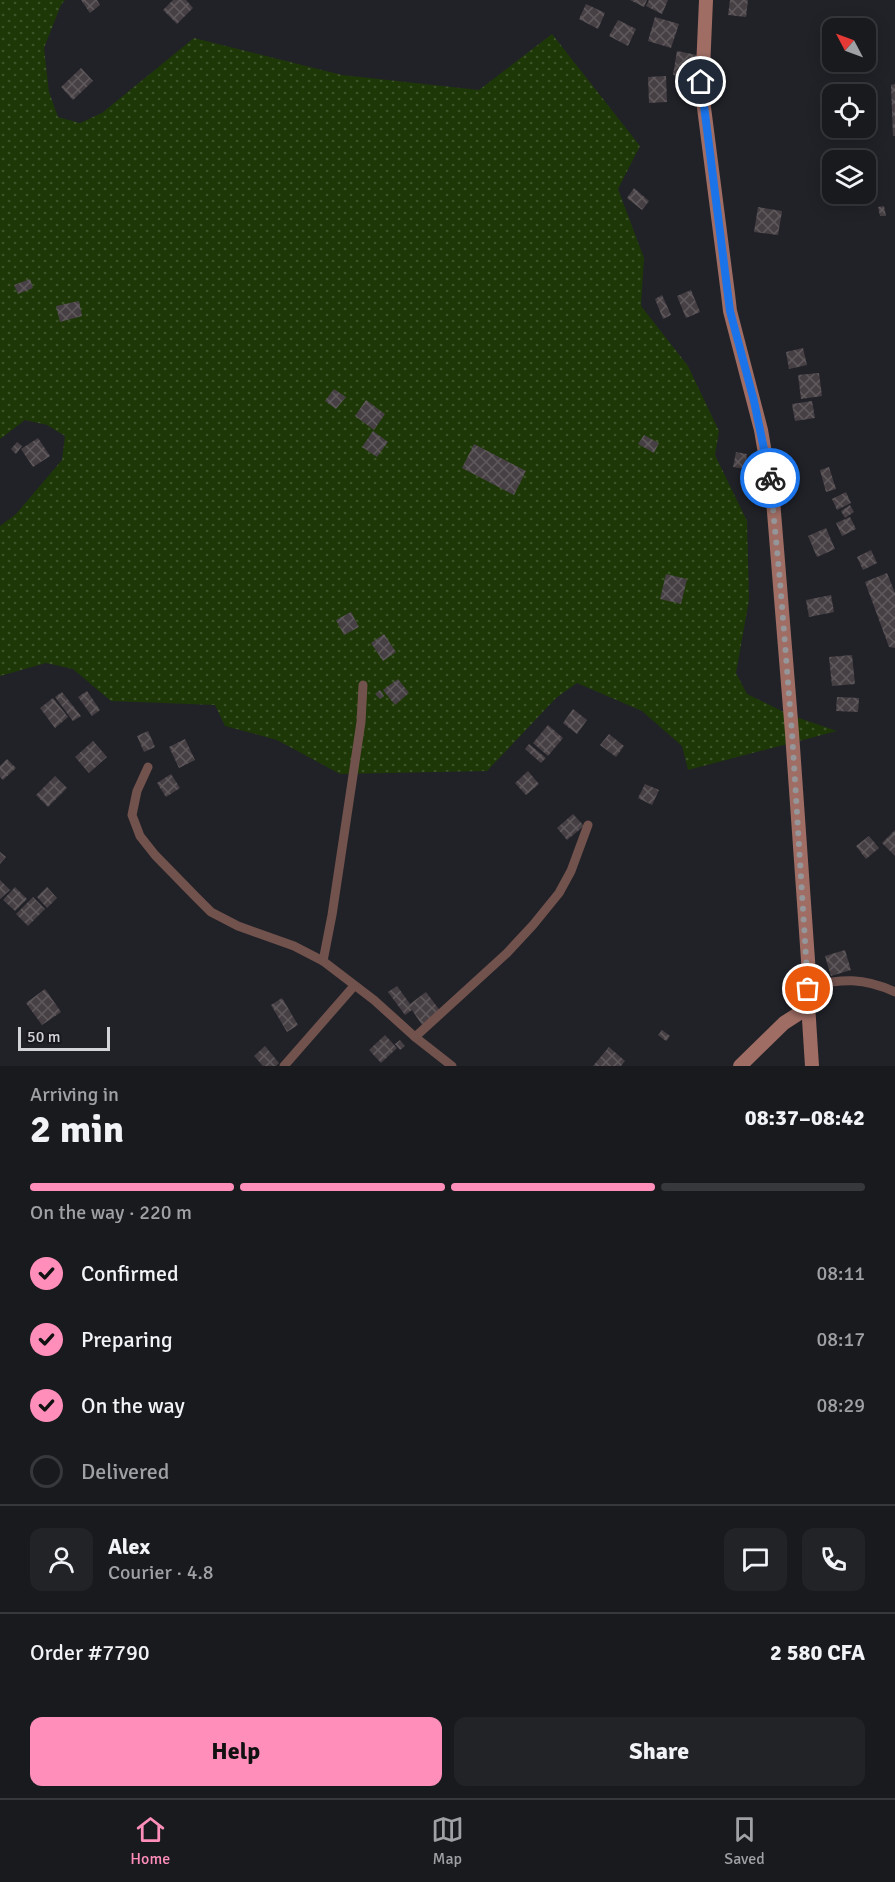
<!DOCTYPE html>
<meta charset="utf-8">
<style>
:root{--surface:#191a1e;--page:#222327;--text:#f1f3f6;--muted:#9fa1a4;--line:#37383c;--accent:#ff8eba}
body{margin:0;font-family:Signika,sans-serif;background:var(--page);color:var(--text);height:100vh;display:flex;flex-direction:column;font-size:22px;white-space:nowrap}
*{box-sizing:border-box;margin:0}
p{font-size:20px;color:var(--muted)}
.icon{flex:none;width:33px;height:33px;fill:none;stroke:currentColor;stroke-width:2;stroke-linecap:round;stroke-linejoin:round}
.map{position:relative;height:1066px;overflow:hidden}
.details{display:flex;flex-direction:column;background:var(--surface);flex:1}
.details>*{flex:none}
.needle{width:39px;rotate:311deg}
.buttons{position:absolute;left:822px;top:18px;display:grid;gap:12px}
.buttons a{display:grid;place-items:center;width:54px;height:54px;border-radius:12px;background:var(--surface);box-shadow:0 3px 15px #0003,0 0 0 2px var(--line);font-size:30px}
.scale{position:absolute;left:18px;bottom:15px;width:92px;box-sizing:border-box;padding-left:6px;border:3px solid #d3d4d8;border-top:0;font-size:16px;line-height:21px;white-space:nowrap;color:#d3d4d8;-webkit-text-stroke:4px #18181e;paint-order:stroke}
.pin{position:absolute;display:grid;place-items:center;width:51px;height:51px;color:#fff;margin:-26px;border:3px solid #fff;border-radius:50%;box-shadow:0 2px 6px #0007}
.courier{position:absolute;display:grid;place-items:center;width:60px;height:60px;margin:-30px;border:4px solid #1a73e8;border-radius:50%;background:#fff;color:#222;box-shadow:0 2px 8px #0007}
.overview em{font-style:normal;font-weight:800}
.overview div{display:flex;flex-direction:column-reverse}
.overview{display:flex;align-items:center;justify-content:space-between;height:102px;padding:0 30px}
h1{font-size:39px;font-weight:800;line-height:45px}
.bar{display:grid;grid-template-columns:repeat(4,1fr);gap:9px 6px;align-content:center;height:72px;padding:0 30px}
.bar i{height:8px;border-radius:4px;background:var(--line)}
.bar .selected{background:var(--accent)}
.bar p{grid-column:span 4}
.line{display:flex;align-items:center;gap:15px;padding:0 30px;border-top:2px solid var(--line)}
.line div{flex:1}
.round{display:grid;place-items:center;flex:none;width:63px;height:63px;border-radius:12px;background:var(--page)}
ol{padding:0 30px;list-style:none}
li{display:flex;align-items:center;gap:18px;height:66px}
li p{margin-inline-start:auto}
li .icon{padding:6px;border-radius:50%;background:var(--accent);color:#111;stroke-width:4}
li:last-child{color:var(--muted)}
li i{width:33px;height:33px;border:3px solid var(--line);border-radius:50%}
.button{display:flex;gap:12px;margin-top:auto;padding:12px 30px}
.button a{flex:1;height:69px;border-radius:12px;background:var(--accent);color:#111;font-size:24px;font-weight:800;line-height:69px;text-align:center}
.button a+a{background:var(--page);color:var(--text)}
.tabs{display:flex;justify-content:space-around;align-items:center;height:84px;border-top:2px solid var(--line);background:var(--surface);font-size:16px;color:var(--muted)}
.tabs a{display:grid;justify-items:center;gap:3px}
.tabs .selected{color:var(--accent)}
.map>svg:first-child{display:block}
</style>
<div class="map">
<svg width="895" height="1066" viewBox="0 0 895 1066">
<defs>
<pattern id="grass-dots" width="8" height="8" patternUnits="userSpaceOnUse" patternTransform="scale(1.5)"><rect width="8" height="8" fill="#1d3706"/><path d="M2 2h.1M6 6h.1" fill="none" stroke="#3d532a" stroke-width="1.8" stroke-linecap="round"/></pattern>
<pattern id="building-cross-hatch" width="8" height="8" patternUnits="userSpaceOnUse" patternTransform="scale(1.5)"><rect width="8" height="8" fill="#463f43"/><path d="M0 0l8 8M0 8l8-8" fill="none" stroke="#605a5d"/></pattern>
</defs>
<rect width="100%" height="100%" fill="#212228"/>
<polygon fill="url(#grass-dots)" points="0,0 65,0 61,5 44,48 49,92 58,117 80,123 102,113 194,38 342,75 479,90 552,34 640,146 618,189 644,258 641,306 688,366 719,431 715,455 747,521 749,600 736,673 747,694 790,715 837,731 688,770 682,746 642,711 577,683 556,698 487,771 340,774 277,740 225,726 215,705 111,701 73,669 46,663 0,676 0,526 16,514 62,460 65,436 47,425 25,420 0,439"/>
<g fill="url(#building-cross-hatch)">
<polygon points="81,0 97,0 100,5 90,13"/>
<polygon points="173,0 186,0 193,8 177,24 163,10"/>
<polygon points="630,0 647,0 644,7"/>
<polygon points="649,0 668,0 662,14 646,6"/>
<polygon points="730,0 748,0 746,17 728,15"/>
<polygon points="586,4 605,13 598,29 579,19"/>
<polygon points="655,17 679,24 671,48 648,41"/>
<polygon points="618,20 636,29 628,46 609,36"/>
<polygon points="677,51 697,55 693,78 673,75"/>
<polygon points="81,68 93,81 73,100 61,87"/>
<polygon points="666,76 667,102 649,103 648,77"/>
<polygon points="895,84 895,136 893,136 891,85"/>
<polygon points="634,188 649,201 642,210 627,198"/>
<polygon points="884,206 886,216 880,216 878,207"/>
<polygon points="758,207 782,211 778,235 754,232"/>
<polygon points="30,279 33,288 18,294 14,285"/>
<polygon points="691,290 700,312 686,318 677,296"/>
<polygon points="662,295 671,315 663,319 655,299"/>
<polygon points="79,301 82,316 60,322 56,306"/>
<polygon points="803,348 807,365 789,369 786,352"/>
<polygon points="819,373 822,396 801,399 798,375"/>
<polygon points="334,389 346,397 336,409 325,401"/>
<polygon points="366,400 385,414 374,430 355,416"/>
<polygon points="812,401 815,418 795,421 792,404"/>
<polygon points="373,431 388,442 377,457 362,447"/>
<polygon points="644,435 659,443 654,453 638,444"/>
<polygon points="38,438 50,456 33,467 21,449"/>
<polygon points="17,442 22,446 16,454 11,449"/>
<polygon points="474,444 526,471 514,495 462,468"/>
<polygon points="736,452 747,454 745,469 733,467"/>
<polygon points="829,467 836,489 826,492 820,470"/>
<polygon points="846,492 851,503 837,510 832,499"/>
<polygon points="850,505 854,512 845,518 841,511"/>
<polygon points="850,517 856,529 842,536 836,523"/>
<polygon points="826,528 835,549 817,557 808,536"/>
<polygon points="871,550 877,563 863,570 857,557"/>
<polygon points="887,573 895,593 895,648 889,647 865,582"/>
<polygon points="666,574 687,579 681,604 660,599"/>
<polygon points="831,595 834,612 809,617 806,600"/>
<polygon points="351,612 359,627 344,635 336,620"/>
<polygon points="384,634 396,652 383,661 371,643"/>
<polygon points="852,655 855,684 832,686 829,657"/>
<polygon points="398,679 409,693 395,705 383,690"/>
<polygon points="380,690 384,696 380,699 375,694"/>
<polygon points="87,691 100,710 92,716 78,697"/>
<polygon points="62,692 81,716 73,721 55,697"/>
<polygon points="837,697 859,698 858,712 836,711"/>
<polygon points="53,698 68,717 55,728 40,708"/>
<polygon points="573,709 587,720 577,734 563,723"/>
<polygon points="548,725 563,738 548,756 533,743"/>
<polygon points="148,731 155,747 144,752 137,736"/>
<polygon points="609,734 624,746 616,757 600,745"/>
<polygon points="185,739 195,760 179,768 169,747"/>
<polygon points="93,741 107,757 89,773 75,757"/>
<polygon points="529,744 546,758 541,763 525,749"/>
<polygon points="7,759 16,768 3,780 0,777 0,766"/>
<polygon points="528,771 539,784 526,795 515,783"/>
<polygon points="171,774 180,788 166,797 157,783"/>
<polygon points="55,776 67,788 48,807 36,795"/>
<polygon points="645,784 659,790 652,805 638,798"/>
<polygon points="573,814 584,826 567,840 557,828"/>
<polygon points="895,830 895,856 882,843"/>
<polygon points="869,836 879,848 866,859 856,846"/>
<polygon points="0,852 6,857 0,864"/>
<polygon points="0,880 10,890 0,899"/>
<polygon points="15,887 27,899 15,911 3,900"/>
<polygon points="47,887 57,898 47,908 37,897"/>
<polygon points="33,897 45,909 28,926 16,914"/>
<polygon points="845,950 851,970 831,976 825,956"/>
<polygon points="397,986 410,1004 426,992 441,1012 422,1025 412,1010 405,1015 388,992"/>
<polygon points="45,989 61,1012 42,1025 26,1003"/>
<polygon points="282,998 298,1025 287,1032 271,1005"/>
<polygon points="662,1030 670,1036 666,1041 658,1035"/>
<polygon points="385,1035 397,1048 381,1063 369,1050"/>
<polygon points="400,1040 405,1046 400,1050 395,1044"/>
<polygon points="265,1046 279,1063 276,1066 263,1066 254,1056"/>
<polygon points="609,1047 625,1061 621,1066 593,1066"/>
</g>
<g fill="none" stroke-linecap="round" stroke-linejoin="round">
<g stroke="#72524d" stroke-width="9">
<polyline points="148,767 137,791 132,815 140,836 155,855 196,897 211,912 238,926 294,946 323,961 374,1000 415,1037 452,1066"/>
<polyline points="323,961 332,915 361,722 363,685"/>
<path d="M809,986C842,979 863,977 895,992"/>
<polyline points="415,1037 507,953 533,925 559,893 571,871 588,825"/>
<polyline points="284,1066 354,986"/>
</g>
<g stroke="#9f6d64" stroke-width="14">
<polyline points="706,0 702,92 728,294 730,311 761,430 773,500 792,733 809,974 808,1004 812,1066"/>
<polyline points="740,1066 784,1023 809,1007"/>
</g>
</g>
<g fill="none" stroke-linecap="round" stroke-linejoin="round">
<polyline stroke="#95969a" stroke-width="6" stroke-dasharray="0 10.8" points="770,478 780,581 792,733 808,989"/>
<polyline stroke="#1a73e8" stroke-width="8" points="701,82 730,311 754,401 770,478"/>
</g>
</svg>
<div class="buttons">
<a><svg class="needle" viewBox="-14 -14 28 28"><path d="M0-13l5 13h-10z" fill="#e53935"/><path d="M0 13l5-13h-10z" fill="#9fa1a4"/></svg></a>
<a><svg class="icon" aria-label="locate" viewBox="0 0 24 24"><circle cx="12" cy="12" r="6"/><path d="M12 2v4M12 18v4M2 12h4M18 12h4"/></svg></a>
<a><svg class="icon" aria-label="layers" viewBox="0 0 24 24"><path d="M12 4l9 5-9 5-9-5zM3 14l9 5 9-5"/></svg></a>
</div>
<div class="scale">50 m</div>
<div class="pin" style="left:808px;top:989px;background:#ea580c"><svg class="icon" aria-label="bag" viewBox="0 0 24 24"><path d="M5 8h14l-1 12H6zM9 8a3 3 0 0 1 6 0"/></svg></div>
<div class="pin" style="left:701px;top:82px;background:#1f2937"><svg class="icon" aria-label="home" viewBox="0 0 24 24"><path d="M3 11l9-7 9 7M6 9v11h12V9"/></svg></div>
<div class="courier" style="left:770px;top:478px"><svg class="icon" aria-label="bike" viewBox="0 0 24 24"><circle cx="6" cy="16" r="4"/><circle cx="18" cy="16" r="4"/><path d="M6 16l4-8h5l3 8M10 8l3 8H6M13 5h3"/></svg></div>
</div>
<section class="details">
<div class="overview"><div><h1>2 min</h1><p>Arriving in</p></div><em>08:37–08:42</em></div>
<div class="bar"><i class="selected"></i><i class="selected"></i><i class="selected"></i><i></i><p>On the way · 220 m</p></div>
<ol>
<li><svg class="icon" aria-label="check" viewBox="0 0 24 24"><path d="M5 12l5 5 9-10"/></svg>Confirmed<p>08:11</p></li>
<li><svg class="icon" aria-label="check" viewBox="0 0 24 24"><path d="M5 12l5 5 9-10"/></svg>Preparing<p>08:17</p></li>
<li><svg class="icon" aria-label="check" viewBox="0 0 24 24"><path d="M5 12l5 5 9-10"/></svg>On the way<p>08:29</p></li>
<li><i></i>Delivered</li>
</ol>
<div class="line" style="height:108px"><a class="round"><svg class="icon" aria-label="person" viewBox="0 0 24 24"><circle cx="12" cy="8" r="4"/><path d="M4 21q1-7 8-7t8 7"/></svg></a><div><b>Alex</b><p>Courier · 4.8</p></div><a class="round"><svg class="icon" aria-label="chat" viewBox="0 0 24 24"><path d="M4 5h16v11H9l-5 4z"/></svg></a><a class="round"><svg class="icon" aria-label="phone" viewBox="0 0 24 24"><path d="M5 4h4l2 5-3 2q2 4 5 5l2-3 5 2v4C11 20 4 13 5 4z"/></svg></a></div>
<div class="line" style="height:78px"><div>Order #7790</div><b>2 580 CFA</b></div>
<div class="button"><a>Help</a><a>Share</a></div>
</section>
<nav class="tabs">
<a class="selected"><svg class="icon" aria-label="home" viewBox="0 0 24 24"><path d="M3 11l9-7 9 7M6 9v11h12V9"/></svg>Home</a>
<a><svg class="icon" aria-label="map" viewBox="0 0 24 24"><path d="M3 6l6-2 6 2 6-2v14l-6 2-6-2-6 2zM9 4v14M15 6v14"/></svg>Map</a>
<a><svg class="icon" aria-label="saved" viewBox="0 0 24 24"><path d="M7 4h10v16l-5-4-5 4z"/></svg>Saved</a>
</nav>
